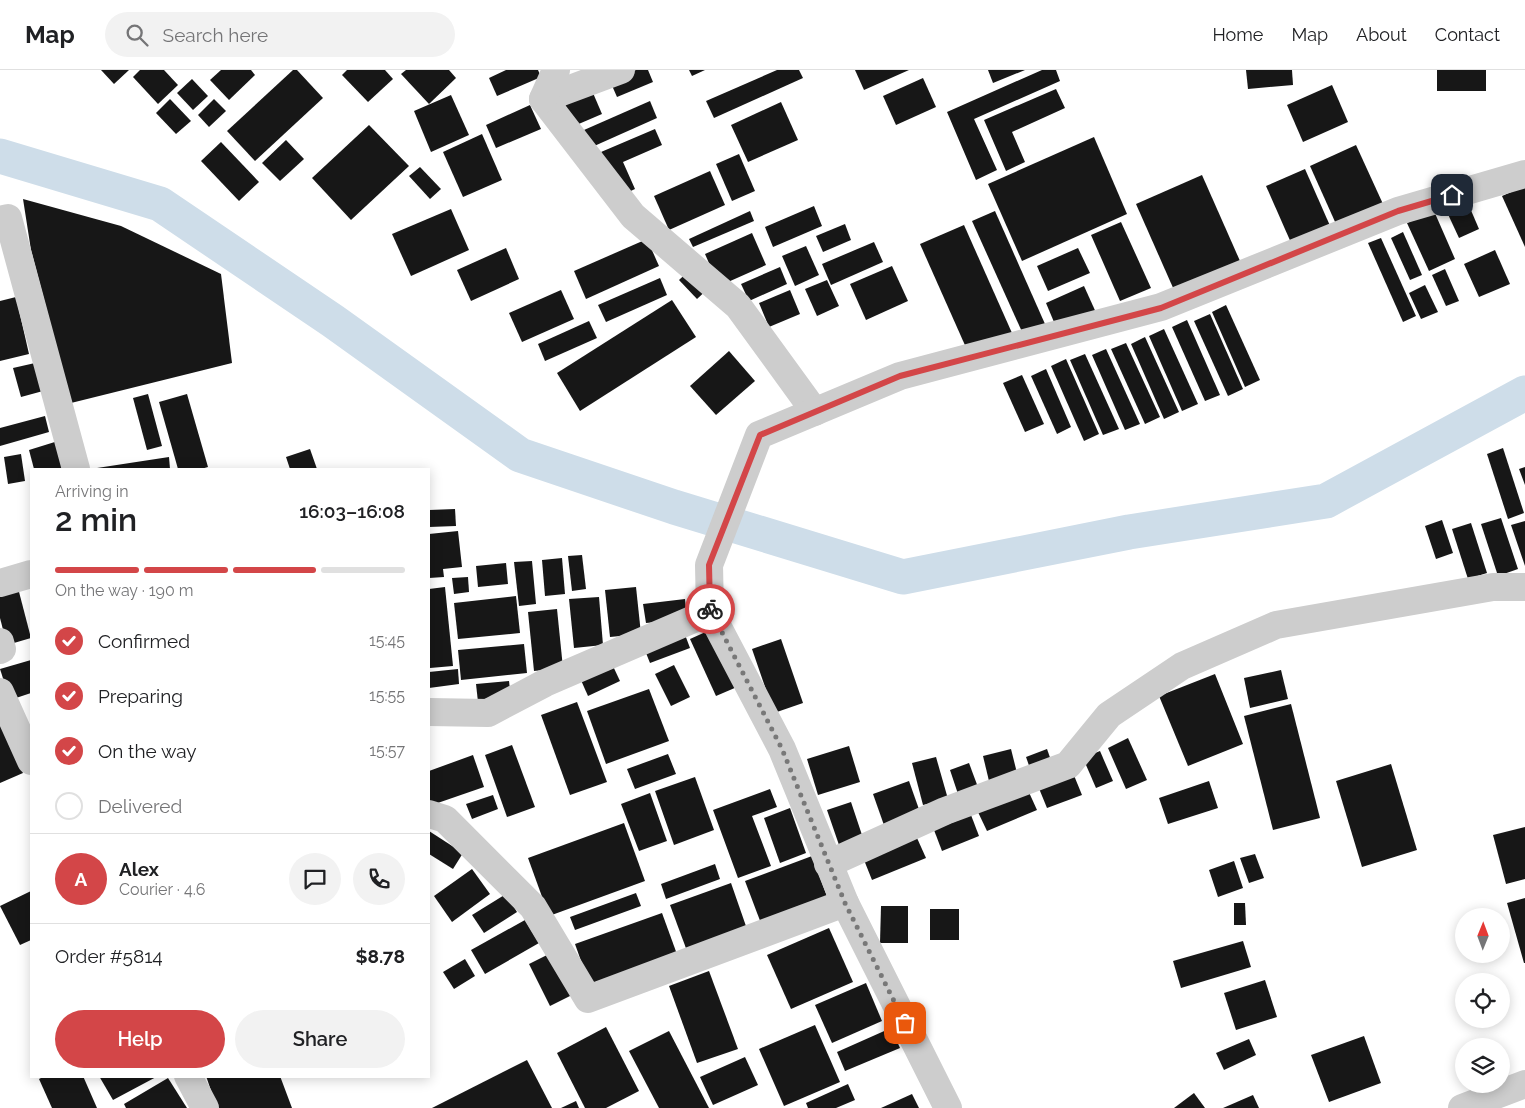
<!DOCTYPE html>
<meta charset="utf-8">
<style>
:root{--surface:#fff;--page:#f2f2f2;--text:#202124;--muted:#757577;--line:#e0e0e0;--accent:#d34648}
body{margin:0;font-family:Raleway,sans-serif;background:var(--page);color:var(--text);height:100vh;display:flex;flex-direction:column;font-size:19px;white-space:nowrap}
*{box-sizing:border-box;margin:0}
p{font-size:16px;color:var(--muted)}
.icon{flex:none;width:28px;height:28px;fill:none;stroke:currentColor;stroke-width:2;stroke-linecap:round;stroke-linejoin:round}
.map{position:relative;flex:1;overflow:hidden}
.side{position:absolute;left:30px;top:398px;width:400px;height:610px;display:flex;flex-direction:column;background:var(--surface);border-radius:0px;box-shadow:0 2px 12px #0003}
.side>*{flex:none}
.needle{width:32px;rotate:1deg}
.tools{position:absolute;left:1455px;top:838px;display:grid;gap:10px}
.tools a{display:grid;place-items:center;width:55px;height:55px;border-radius:50%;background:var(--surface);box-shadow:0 2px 12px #0003;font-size:25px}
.pin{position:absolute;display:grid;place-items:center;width:42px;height:42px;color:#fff;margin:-21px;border-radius:10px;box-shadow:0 2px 8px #0006}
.courier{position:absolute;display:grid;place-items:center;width:50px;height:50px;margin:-25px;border:4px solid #d34648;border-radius:50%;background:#fff;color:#222;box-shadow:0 1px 6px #0007}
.headline em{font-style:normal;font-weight:600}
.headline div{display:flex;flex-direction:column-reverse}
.headline{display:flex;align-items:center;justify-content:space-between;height:85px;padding:0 25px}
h1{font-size:32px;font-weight:600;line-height:38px}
.bar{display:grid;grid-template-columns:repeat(4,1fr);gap:8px 5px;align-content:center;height:60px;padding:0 25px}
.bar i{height:6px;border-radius:4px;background:var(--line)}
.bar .selected{background:var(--accent)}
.bar p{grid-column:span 4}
.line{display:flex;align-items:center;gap:12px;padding:0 25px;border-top:1px solid var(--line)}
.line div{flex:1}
.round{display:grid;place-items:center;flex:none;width:52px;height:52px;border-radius:26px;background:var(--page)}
ol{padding:0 25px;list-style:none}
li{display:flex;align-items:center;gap:15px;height:55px}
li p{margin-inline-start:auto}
li .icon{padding:5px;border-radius:50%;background:var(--accent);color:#fff;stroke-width:4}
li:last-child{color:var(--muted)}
li i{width:28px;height:28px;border:2px solid var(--line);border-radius:50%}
.cta{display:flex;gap:10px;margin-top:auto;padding:10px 25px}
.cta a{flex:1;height:58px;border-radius:30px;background:var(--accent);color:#fff;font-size:20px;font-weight:600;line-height:58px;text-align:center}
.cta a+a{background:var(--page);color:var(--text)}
header{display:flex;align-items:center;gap:30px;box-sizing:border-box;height:70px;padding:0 25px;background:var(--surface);border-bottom:1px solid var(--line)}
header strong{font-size:24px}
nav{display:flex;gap:28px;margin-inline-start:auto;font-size:18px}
.search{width:350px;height:45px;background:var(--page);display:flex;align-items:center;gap:12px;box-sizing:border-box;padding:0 18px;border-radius:28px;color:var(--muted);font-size:19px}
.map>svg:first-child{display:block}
</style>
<header>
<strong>Map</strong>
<div class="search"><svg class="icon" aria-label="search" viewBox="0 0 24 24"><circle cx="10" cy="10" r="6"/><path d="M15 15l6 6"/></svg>Search here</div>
<nav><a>Home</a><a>Map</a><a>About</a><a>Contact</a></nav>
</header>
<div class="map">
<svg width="1525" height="1038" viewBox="0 0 1525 1038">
<rect width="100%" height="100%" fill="#fff"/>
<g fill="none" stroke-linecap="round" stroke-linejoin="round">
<polyline stroke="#cedde9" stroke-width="35" points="0,86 160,134 333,251 520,385 674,437 903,507 1129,462 1326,431 1525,323"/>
</g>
<g fill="#171717">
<polygon points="101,0 129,0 114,14"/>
<polygon points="140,0 164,0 178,15 158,34 133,7"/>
<polygon points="221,0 251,0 255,5 229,30 210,10"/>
<polygon points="293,0 297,0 323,28 255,91 227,61"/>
<polygon points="347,0 385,0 393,9 368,32 342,5"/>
<polygon points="406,0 449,0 456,8 429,34 401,4"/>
<polygon points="506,0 538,0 541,7 497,26 489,8"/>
<polygon points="636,0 648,0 653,12 617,27 610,11"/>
<polygon points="689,0 705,0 692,6"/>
<polygon points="777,0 799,0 803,8 714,48 706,31"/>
<polygon points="855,0 909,0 864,20"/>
<polygon points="988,0 1025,0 993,13"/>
<polygon points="1042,0 1056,0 1060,11 974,49 997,100 976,110 947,42"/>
<polygon points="1246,0 1292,0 1293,15 1248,19"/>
<rect x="1437" y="0" width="49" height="21"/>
<polygon points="923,8 936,37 896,55 883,26"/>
<polygon points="192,9 208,26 193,40 177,23"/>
<polygon points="1332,15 1348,52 1303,72 1287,35"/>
<polygon points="1056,19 1065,38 1012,62 1025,92 1006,101 984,50"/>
<polygon points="593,23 602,44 574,56 565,35"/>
<polygon points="451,25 469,65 431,82 414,41"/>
<polygon points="170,29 191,51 176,64 156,43"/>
<polygon points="214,29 226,41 209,57 198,45"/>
<polygon points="650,31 657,48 592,77 584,60"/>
<polygon points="781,32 798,70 748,92 731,55"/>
<polygon points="530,35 541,59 496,78 486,55"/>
<polygon points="369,55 409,96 351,150 312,108"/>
<polygon points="655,59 662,75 623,92 635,119 620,126 601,82"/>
<polygon points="482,64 502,110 463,127 443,82"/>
<polygon points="1094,67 1127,144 1022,191 988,114"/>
<polygon points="286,70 304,89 280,111 262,93"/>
<polygon points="221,72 259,112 239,131 201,91"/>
<polygon points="1356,75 1383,134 1336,154 1310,96"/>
<polygon points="739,84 755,121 732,131 716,94"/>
<polygon points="420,97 441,119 430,129 409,106"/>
<polygon points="1305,99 1331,158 1292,175 1266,116"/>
<polygon points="710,101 725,135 669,160 654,126"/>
<polygon points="1202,105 1240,191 1174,220 1136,134"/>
<polygon points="1525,116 1525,177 1502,126"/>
<polygon points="23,129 121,156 221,204 232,293 71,333 31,180"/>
<polygon points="1467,131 1479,159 1459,168 1446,140"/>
<polygon points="814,136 822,156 773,177 765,157"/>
<polygon points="451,139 469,180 411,206 392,164"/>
<polygon points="750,141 754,151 693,177 689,169"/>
<polygon points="995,141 1045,254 1023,264 972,151"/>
<polygon points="1434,141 1455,189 1429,201 1407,153"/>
<polygon points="1121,152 1151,218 1120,231 1091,165"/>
<polygon points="845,154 851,170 823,182 816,166"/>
<polygon points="964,155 1012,263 968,282 920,174"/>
<polygon points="1403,162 1422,205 1410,210 1391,168"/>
<polygon points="752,163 766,195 719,216 705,184"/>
<polygon points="1381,168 1416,246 1403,252 1368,173"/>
<polygon points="647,169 659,196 586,229 574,201"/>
<polygon points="874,172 883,192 831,215 822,194"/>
<polygon points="806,176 819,205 795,216 782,186"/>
<polygon points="506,178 519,209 471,231 457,200"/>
<polygon points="1078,178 1090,203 1048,221 1037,196"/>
<polygon points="1495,180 1510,214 1479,227 1464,194"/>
<polygon points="892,196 908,231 866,250 850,214"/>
<polygon points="780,197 787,214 749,231 741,214"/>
<polygon points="692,198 710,217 697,229 679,210"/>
<polygon points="1445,199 1459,231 1446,236 1432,205"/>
<polygon points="660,208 667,225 606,252 598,235"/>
<polygon points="827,210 839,236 817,246 805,219"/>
<polygon points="1425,215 1438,242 1421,249 1409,223"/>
<polygon points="1084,216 1098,247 1059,264 1046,233"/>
<polygon points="561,220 574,249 522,272 509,243"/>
<polygon points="790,220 800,244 769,257 759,233"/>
<polygon points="16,227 29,284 0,291 0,231"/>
<polygon points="672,230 696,267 580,341 557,303"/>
<polygon points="1226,235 1260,310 1245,317 1212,242"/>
<polygon points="1210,244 1243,319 1228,326 1194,251"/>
<polygon points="1187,250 1220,325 1205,331 1172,257"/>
<polygon points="589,251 597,268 545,291 538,274"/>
<polygon points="1164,259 1198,334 1182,341 1149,266"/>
<polygon points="1145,267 1179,342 1164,349 1131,274"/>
<polygon points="1126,273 1160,347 1145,354 1111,279"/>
<polygon points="1106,279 1140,354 1125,360 1092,285"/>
<polygon points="729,281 755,311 716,345 690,316"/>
<polygon points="1085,284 1119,359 1103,365 1070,290"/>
<polygon points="1066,289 1099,364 1084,371 1051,296"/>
<polygon points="35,293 43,321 21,327 13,298"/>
<polygon points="1046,299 1071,357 1057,364 1031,306"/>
<polygon points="1022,305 1044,354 1025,362 1003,313"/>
<polygon points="148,324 162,376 147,380 133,328"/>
<polygon points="187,324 208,397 201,399 178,399 159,332"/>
<polygon points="45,346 49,362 0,376 0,358"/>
<polygon points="58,371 66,399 34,399 29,380"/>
<polygon points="1503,378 1524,443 1508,449 1487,384"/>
<polygon points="310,379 317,399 290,399 286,387"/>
<polygon points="21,384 25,411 8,414 4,387"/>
<polygon points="169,387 170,399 97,399 97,398"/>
<polygon points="1525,397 1525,415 1519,399"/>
<polygon points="455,439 456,456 429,457 429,440"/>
<polygon points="1501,448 1518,499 1498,506 1481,454"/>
<polygon points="1442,450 1453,483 1436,489 1425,456"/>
<polygon points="1525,451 1525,496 1511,455"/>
<polygon points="1471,453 1487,503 1468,509 1452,459"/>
<polygon points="458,461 462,497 443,499 444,507 429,508 429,464"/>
<polygon points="582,485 586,519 572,521 568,486"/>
<polygon points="562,488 565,524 545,526 542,490"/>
<polygon points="532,491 536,534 519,536 514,492"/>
<polygon points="506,493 508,514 478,517 476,496"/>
<polygon points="468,507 469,522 454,524 452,508"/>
<polygon points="445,517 453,596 430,598 429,519"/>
<polygon points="636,517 641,564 610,567 605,520"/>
<polygon points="18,518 31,568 7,575 0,548 0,523"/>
<polygon points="516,526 520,563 458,569 454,533"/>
<polygon points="599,527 603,575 574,578 569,529"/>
<polygon points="685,529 687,549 646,553 643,534"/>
<polygon points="557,539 563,598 534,601 528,542"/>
<polygon points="710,560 737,617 716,626 690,569"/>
<polygon points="684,562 690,578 650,593 644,578"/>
<polygon points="781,569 803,633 774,643 752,579"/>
<polygon points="524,574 527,603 461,610 458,580"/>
<polygon points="31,590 31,623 10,630 0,599"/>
<polygon points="612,594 620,611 588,626 580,608"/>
<polygon points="674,595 690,627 671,636 655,604"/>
<polygon points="458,599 459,614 429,618 429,602"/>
<polygon points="1281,600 1288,629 1250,638 1244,608"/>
<polygon points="1215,604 1243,674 1188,696 1159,626"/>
<polygon points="509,611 511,629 478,632 476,614"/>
<polygon points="649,619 669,671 606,694 587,641"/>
<polygon points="577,632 607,712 570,725 541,645"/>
<polygon points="1291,634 1320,748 1273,760 1244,646"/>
<polygon points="0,649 23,703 0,713"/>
<polygon points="1128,668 1147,710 1126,719 1108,678"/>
<polygon points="512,675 535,737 507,747 485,685"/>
<polygon points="849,676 860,712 818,725 807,689"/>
<polygon points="1011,679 1017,703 989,711 983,686"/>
<polygon points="1047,679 1053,696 1032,704 1026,687"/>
<polygon points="1100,681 1113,711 1096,718 1083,688"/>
<polygon points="668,684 676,704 635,719 627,699"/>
<polygon points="473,685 484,717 429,736 429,701"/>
<polygon points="936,687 948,729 923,735 912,693"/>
<polygon points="969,693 979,720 959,727 950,700"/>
<polygon points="1391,694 1417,780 1362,797 1336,711"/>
<polygon points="1073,703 1082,725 1047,738 1038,716"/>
<polygon points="695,707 714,760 674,775 655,721"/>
<polygon points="909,711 921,745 885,758 873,724"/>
<polygon points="1209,711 1218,738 1168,754 1159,728"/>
<polygon points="1027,718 1037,740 987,761 977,740"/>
<polygon points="770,719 777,737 752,746 771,796 738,808 713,740"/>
<polygon points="650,723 667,771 639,781 621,734"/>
<polygon points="493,725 498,739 472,749 466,734"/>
<polygon points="851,732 863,768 839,775 827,740"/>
<polygon points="790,738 806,783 780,793 764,748"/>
<polygon points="971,745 979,766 942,781 934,760"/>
<polygon points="624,753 645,811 549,846 528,788"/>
<polygon points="1525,757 1525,809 1506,814 1493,765"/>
<polygon points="429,761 463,783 453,799 429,784"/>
<polygon points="917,768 926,788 872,810 864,790"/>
<polygon points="1255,784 1264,808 1249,813 1240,788"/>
<polygon points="812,786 829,832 762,856 745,811"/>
<polygon points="1234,791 1243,818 1218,827 1209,800"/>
<polygon points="715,794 720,809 666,829 661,814"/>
<polygon points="472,799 490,824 452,852 434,826"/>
<polygon points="731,813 747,859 687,881 670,835"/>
<polygon points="31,821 31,870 20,875 0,836"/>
<polygon points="636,823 641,836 575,860 570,847"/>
<polygon points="506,824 517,842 484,863 472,845"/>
<polygon points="1525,828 1525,893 1524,893 1507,833"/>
<polygon points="1234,833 1245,833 1246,855 1234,855"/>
<polygon points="881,836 908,836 908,873 880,873"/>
<rect x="930" y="839" width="29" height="31"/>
<polygon points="662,843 678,887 591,919 575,874"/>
<polygon points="525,850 539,873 485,904 471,880"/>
<polygon points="829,858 853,912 791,939 767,885"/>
<polygon points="1243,871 1251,897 1181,918 1173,891"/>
<polygon points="551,883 572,925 550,936 529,894"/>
<polygon points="465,889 475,906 454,919 443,902"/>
<polygon points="709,901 738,979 697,993 669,916"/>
<polygon points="1265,910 1277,947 1236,960 1224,923"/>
<polygon points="866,913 882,951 832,973 815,935"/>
<polygon points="815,955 840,1012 784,1036 759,979"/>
<polygon points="606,957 639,1021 606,1038 585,1038 557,983"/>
<polygon points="891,958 900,978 845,1001 837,982"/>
<polygon points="669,961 709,1038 659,1038 629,981"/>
<polygon points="1364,966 1381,1013 1329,1032 1311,985"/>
<polygon points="1249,969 1256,985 1224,1000 1216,983"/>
<polygon points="745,987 758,1015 713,1035 700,1007"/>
<polygon points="527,990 552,1038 432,1038"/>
<polygon points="45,1006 83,1006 97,1038 52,1038 39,1009"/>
<polygon points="99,1006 158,1006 113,1030"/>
<polygon points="206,1006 280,1006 292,1038 217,1038"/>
<polygon points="168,1008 187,1038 126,1038 124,1034"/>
<polygon points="848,1014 855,1030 836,1038 808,1038 806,1033"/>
<polygon points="1194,1023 1205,1038 1174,1038"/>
<polygon points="912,1024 919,1038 881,1038"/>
<polygon points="1253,1025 1259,1038 1223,1038"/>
<polygon points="576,1031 579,1038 561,1038"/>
</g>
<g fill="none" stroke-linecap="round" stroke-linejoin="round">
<g stroke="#cdcdcd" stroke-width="28">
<polyline points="621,0 543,29 633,146 738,236 815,342"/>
<polyline points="543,29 556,0"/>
<polyline points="0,150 8,148 76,399"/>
<polyline points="0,513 31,504"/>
<polyline points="710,542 782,679 845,833"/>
<polyline points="0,572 2,579 0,580"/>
<polyline points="0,622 31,691"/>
<polyline points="429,642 488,643 545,613 710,542 709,495 759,365 900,306 1161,237 1398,141 1525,104"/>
<polyline points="429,744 445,749 533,837 588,929 845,833 948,1038"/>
<polyline points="828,794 945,741 1068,695 1109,645 1182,596 1276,555 1493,517 1525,517"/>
<polyline points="188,1006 205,1038"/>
<polyline points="1462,1038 1525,1014"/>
</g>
</g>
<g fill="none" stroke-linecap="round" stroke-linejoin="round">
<polyline stroke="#787878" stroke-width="5" stroke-dasharray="0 9" points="710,539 782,679 845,833 905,953"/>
<polyline stroke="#d34648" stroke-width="6" points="710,539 709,495 760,365 900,306 1161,238 1398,141 1452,125"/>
</g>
</svg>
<div class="tools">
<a><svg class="needle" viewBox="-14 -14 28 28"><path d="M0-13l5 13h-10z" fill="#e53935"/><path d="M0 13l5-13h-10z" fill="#757577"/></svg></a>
<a><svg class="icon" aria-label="locate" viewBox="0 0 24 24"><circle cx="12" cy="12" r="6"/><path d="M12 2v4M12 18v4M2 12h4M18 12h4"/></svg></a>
<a><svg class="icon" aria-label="layers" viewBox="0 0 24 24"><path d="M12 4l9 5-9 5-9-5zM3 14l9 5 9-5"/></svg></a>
</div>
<div class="pin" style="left:905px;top:953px;background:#ea580c"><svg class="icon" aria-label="bag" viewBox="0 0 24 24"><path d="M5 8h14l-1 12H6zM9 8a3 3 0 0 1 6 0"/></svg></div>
<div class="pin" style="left:1452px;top:125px;background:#1f2937"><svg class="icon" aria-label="home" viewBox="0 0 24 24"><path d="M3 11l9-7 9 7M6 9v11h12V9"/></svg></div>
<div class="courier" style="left:710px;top:539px"><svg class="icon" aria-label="bike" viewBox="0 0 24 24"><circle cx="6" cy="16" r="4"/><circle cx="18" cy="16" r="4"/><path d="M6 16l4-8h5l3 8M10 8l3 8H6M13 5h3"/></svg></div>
<section class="side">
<div class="headline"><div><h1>2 min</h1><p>Arriving in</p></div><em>16:03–16:08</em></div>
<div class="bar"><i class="selected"></i><i class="selected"></i><i class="selected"></i><i></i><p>On the way · 190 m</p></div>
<ol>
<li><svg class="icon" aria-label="check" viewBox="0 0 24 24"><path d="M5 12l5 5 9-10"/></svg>Confirmed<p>15:45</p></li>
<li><svg class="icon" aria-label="check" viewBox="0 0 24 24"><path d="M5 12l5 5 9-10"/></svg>Preparing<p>15:55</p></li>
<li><svg class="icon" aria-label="check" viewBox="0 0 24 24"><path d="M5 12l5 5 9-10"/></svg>On the way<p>15:57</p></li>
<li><i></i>Delivered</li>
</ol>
<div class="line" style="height:90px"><b class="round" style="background:var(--accent);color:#fff">A</b><div><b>Alex</b><p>Courier · 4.6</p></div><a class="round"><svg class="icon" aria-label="chat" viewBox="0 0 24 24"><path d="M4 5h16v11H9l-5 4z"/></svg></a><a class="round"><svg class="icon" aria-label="phone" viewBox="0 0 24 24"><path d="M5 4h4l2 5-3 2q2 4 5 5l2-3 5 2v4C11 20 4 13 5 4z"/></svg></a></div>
<div class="line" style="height:65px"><div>Order #5814</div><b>$8.78</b></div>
<div class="cta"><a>Help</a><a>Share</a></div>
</section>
</div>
